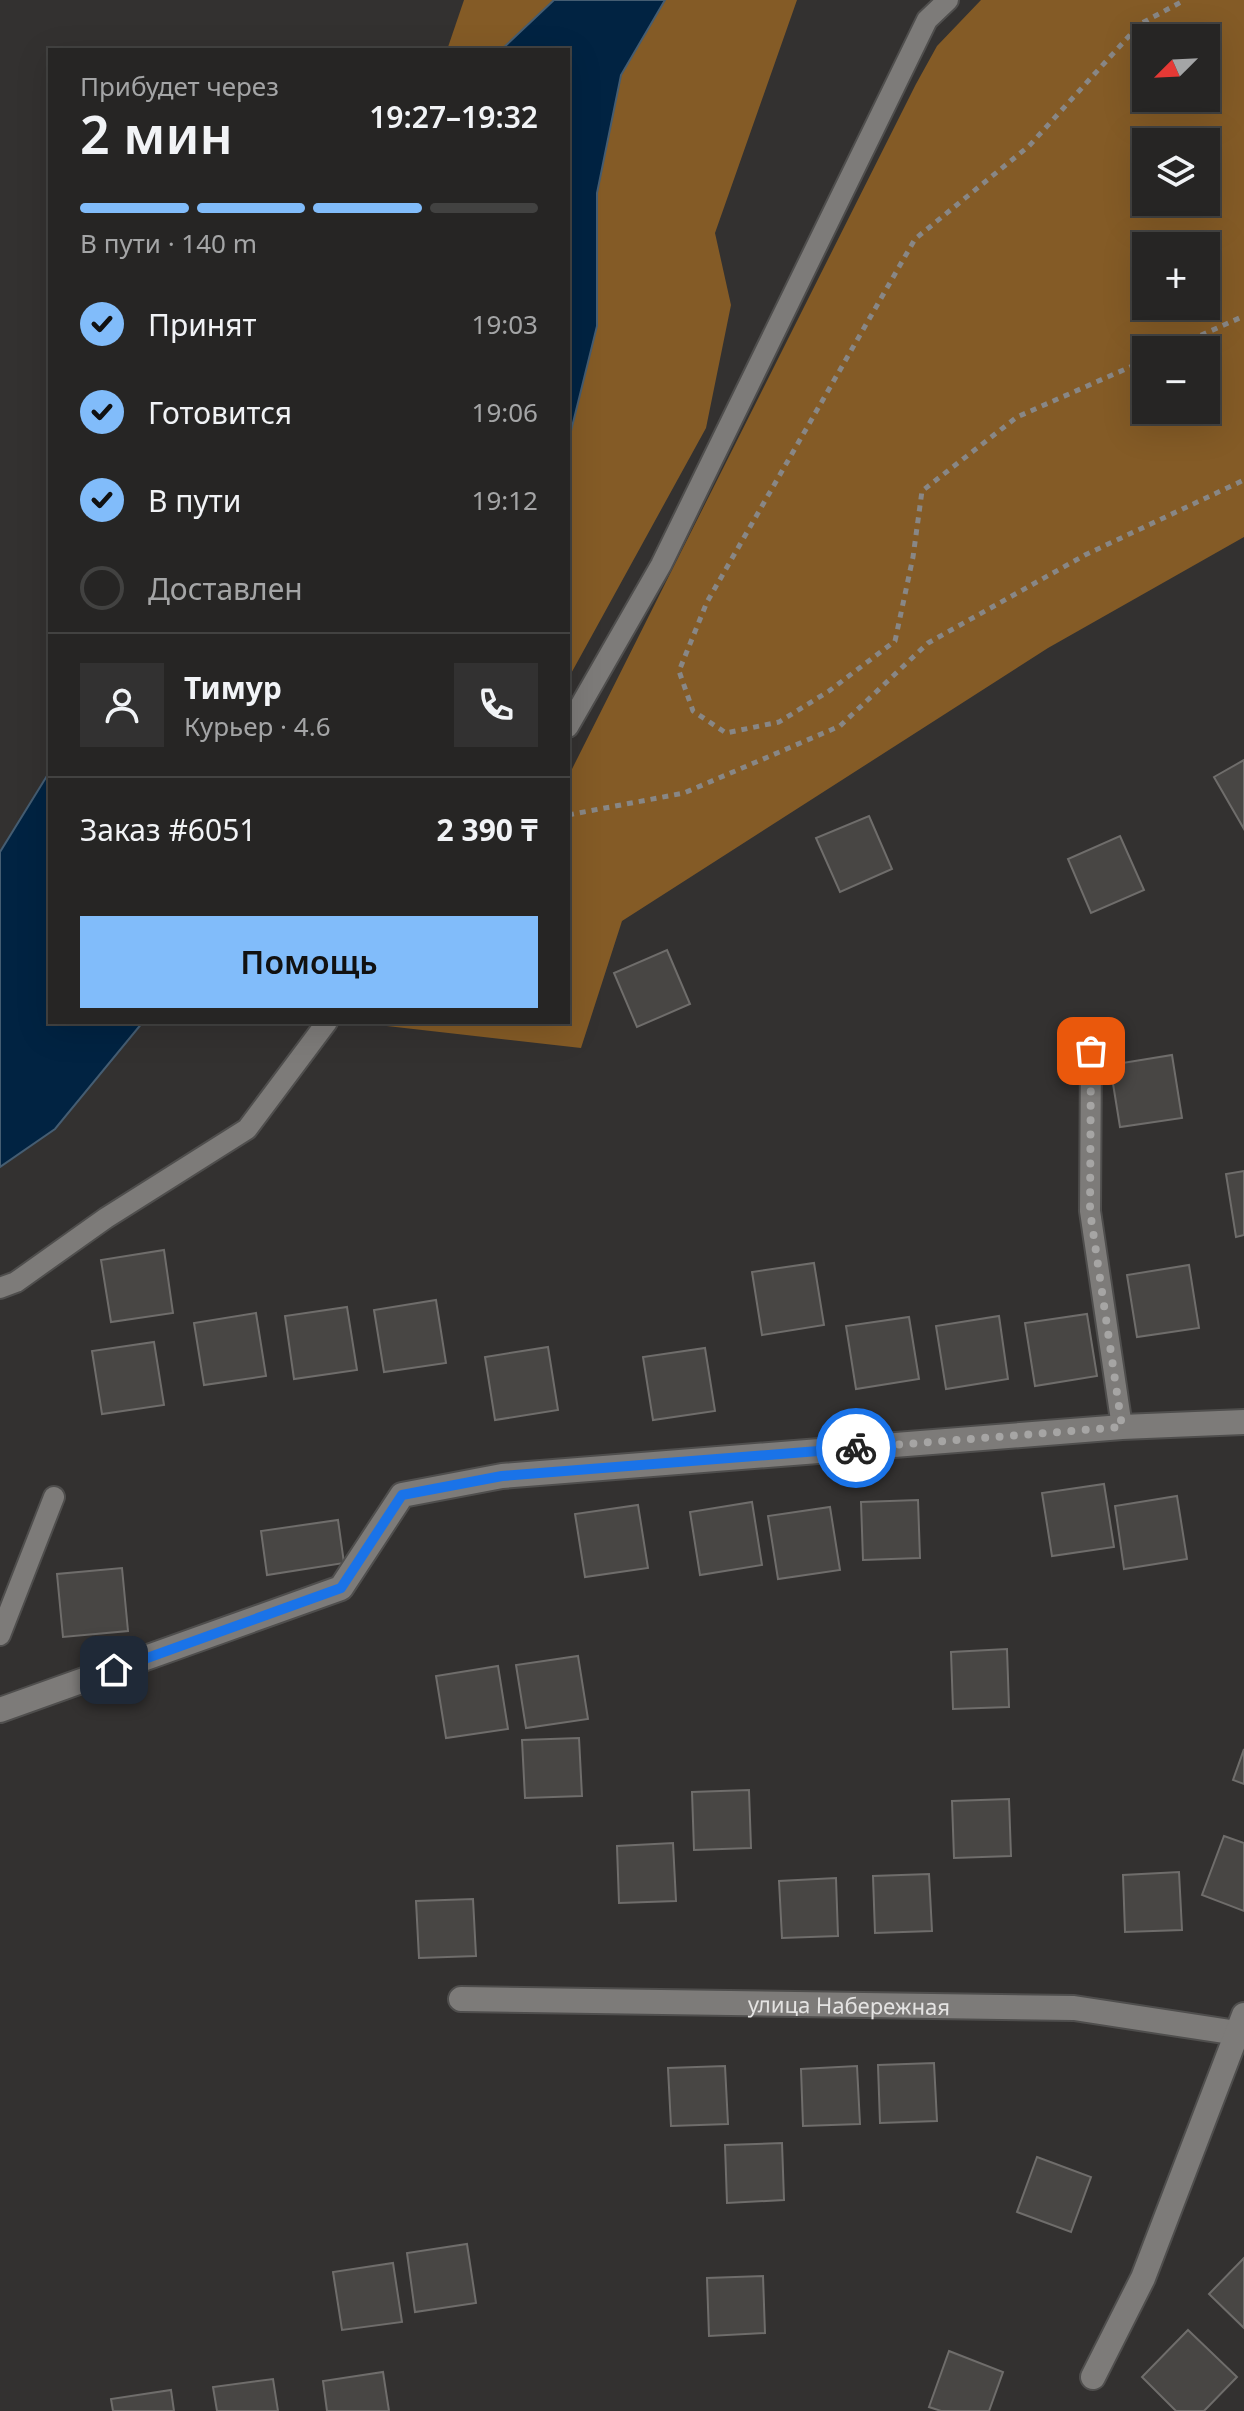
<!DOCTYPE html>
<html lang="ru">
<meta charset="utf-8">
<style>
:root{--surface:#262524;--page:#323131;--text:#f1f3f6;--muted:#a4a5a6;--line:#424241;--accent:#81bcfa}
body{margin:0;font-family:"Noto Sans",sans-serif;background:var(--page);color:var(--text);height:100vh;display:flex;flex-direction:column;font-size:30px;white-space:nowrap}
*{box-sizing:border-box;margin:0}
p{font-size:26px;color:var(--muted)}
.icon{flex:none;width:44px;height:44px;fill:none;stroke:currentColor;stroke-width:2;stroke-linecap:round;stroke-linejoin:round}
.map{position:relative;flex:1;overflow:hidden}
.sheet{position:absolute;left:48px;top:48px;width:522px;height:976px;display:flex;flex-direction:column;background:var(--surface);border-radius:0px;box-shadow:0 8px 32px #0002,0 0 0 2px var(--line)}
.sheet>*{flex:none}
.needle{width:52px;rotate:246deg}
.tools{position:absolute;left:1132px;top:24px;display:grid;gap:16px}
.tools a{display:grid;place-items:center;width:88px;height:88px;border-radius:0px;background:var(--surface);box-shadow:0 8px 32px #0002,0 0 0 2px var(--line);font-size:40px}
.pin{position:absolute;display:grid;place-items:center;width:68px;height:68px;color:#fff;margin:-34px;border-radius:16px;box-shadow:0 4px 12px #0006}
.courier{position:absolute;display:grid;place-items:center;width:80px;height:80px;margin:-40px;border:6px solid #1a73e8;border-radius:50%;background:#fff;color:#222;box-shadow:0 2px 10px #0007}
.headline em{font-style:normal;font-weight:600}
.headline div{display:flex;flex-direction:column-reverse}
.headline{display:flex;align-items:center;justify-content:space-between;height:136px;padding:0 32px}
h1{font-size:52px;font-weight:600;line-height:60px}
.bar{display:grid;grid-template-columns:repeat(4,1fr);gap:12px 8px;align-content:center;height:96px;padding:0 32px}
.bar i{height:10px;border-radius:6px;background:var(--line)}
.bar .on{background:var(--accent)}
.bar p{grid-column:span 4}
.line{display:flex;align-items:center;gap:20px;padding:0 32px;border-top:2px solid var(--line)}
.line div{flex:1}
.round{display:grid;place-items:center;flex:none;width:84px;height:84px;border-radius:0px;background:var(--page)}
ol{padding:0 32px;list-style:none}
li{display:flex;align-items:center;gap:24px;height:88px}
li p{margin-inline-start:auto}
li .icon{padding:8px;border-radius:50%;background:var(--accent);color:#111;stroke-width:4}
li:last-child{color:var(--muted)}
li i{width:44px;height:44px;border:4px solid var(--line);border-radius:50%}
.action{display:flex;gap:16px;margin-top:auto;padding:16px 32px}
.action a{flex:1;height:92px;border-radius:0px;background:var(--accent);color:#111;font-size:32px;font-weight:600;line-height:92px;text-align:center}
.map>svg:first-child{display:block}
</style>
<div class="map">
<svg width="1244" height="2411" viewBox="0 0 1244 2411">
<rect width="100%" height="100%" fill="#333130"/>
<g fill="#845b26" fill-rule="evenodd">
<polygon points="464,0 554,0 501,50 447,50"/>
<polygon points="665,0 797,0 715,233 731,305 706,428 568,679 568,443 597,326 597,193 621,75"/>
<path d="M981,0H1244V537L1048,648L622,921L581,1048L378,1025L379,1022H568V777L916,84L937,46ZM1146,38H1206V98H1146ZM1146,142H1206V202H1146ZM1206,246V306H1146V246ZM1146,350H1206V410H1146Z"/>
</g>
<g fill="#012342" stroke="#455d72" stroke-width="2">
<polygon points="554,0 665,0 621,75 597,193 597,326 568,443 568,50 501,50"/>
<polygon points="50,771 50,1022 143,1022 55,1129 0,1167 0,852"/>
</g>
<g fill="#484644" stroke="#6f6d6b" stroke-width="2">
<polygon points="1244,760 1244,829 1214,777"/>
<polygon points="869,816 892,869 840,892 816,838"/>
<polygon points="1120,836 1144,890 1091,913 1068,859"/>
<polygon points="667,950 690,1004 637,1027 614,973"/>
<polygon points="1172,1055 1182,1118 1120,1127 1110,1065"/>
<polygon points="1244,1171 1244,1235 1236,1237 1226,1174"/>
<polygon points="164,1250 173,1313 111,1322 101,1260"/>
<polygon points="814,1263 824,1325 762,1335 752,1272"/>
<polygon points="1189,1265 1199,1328 1137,1337 1127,1275"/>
<polygon points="436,1300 446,1363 384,1372 374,1310"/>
<polygon points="347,1307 357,1370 294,1379 285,1316"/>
<polygon points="256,1313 266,1376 204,1385 194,1323"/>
<polygon points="1087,1314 1097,1376 1035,1386 1025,1323"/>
<polygon points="999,1316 1008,1379 946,1389 936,1326"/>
<polygon points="909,1317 919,1379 856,1389 846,1326"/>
<polygon points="154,1342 164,1405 102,1414 92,1351"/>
<polygon points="548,1347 558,1410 495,1420 485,1357"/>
<polygon points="705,1348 715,1411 653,1420 643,1357"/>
<polygon points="1104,1484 1114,1547 1052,1556 1042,1493"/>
<polygon points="1177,1496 1187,1559 1124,1569 1115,1506"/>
<polygon points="918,1500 920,1558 863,1560 861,1502"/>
<polygon points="752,1502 762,1565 700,1575 690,1512"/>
<polygon points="638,1505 648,1568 585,1577 575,1514"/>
<polygon points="830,1507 840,1570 778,1579 768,1516"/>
<polygon points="338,1520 344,1563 267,1575 261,1531"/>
<polygon points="122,1568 128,1631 63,1637 57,1574"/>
<polygon points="1007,1649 1009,1707 953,1709 951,1652"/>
<polygon points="578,1656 588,1719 526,1728 516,1665"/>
<polygon points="498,1666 508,1729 446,1738 436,1676"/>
<polygon points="579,1738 582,1796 525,1798 522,1740"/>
<polygon points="1244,1749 1244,1784 1233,1780"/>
<polygon points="749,1790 751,1848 694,1850 692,1792"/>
<polygon points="1009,1799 1011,1856 954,1858 952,1801"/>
<polygon points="1224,1836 1244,1843 1244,1911 1202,1895"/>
<polygon points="673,1843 676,1901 619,1903 617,1846"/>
<polygon points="1179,1872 1182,1930 1125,1932 1123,1875"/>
<polygon points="929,1874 932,1931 875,1933 873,1876"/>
<polygon points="836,1878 838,1936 782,1938 779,1881"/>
<polygon points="473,1899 476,1956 419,1958 416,1901"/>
<polygon points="934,2063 937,2121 880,2123 878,2065"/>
<polygon points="725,2066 728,2124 671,2126 668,2068"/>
<polygon points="857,2066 860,2124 803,2126 801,2069"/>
<polygon points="782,2143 784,2200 727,2203 725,2145"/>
<polygon points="1037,2157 1091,2177 1071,2232 1017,2212"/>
<polygon points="467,2244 476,2303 415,2312 407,2253"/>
<polygon points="1244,2258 1244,2328 1209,2294"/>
<polygon points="393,2263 402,2322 342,2330 333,2272"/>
<polygon points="763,2276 765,2333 709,2336 707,2278"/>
<polygon points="1188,2330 1237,2377 1204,2411 1176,2411 1142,2377"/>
<polygon points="949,2351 1003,2372 989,2411 941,2411 929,2407"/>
<polygon points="383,2372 389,2411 327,2411 323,2381"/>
<polygon points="273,2379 278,2411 217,2411 213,2387"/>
<polygon points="171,2390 174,2411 113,2411 111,2399"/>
</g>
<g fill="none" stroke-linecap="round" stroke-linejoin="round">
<defs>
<g id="lane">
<polyline points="568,727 661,565 927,20 948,0"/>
<polyline points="1091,1051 1090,1211 1122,1427"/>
<polyline points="0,1288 16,1282 106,1218 247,1129 327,1022"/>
<polyline points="0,1635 54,1497"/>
</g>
<g id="street">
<polyline points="0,1710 341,1588 402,1495 502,1476 1122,1427 1244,1422"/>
<path id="s1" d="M461,1999L1074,2008L1237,2033"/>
<polyline points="1093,2377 1143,2278 1244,2015"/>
</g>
</defs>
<use href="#lane" stroke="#4f4e4d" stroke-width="24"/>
<use href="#street" stroke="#4f4e4d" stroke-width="28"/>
<g stroke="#888786" stroke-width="5" stroke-dasharray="6 6" stroke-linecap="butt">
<polyline points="1168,350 1244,316"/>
<polyline points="1146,360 1017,417 922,491 913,557 895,641 829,691 779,722 726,733 693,711 679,671 707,602 915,239 1029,146 1140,24 1185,0"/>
<polyline points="568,815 684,793 840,726 928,643 1085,555 1244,480"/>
</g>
<use href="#lane" stroke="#7d7b79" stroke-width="20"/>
<use href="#street" stroke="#7d7b79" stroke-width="24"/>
</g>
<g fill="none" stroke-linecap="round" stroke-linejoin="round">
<polyline stroke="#a6a5a4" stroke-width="8" stroke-dasharray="0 14.4" points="856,1448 1122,1427 1090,1211 1091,1051"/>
<polyline stroke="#1a73e8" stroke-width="10" points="114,1670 341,1588 402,1495 502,1476 856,1448"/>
</g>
<g text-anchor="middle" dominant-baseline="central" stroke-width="6" stroke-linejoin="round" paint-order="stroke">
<g font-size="22" fill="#e4e3e2" stroke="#333130">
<text stroke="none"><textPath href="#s1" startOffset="388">улица Набережная</textPath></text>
</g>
</g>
</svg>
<div class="tools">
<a><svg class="needle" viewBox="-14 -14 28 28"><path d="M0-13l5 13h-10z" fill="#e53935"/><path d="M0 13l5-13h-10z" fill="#a4a5a6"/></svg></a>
<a><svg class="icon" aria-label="layers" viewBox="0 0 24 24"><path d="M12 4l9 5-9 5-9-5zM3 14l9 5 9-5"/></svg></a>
<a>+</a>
<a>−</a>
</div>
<div class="pin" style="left:1091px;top:1051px;background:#ea580c"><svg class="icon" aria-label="bag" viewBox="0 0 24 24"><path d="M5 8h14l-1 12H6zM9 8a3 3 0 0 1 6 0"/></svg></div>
<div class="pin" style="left:114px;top:1670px;background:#1f2937"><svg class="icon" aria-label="home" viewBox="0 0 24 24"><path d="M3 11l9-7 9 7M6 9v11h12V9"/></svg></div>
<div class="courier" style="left:856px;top:1448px"><svg class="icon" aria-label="bike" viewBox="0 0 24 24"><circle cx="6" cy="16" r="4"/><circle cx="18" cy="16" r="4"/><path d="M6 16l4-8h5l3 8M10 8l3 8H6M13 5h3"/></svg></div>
<section class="sheet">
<div class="headline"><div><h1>2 мин</h1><p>Прибудет через</p></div><em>19:27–19:32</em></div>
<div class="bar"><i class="on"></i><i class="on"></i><i class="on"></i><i></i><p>В пути · 140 m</p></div>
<ol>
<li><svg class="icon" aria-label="check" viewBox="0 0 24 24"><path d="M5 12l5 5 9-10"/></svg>Принят<p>19:03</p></li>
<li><svg class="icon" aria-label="check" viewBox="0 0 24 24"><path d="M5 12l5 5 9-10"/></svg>Готовится<p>19:06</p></li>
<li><svg class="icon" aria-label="check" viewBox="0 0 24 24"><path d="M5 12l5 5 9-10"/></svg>В пути<p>19:12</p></li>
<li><i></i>Доставлен</li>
</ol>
<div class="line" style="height:144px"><a class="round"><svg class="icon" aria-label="person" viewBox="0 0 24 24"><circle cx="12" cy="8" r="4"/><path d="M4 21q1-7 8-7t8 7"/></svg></a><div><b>Тимур</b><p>Курьер · 4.6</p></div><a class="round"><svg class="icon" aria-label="phone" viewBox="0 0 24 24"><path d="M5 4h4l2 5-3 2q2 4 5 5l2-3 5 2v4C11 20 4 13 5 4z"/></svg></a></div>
<div class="line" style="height:104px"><div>Заказ #6051</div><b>2 390 ₸</b></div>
<div class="action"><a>Помощь</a></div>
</section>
</div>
